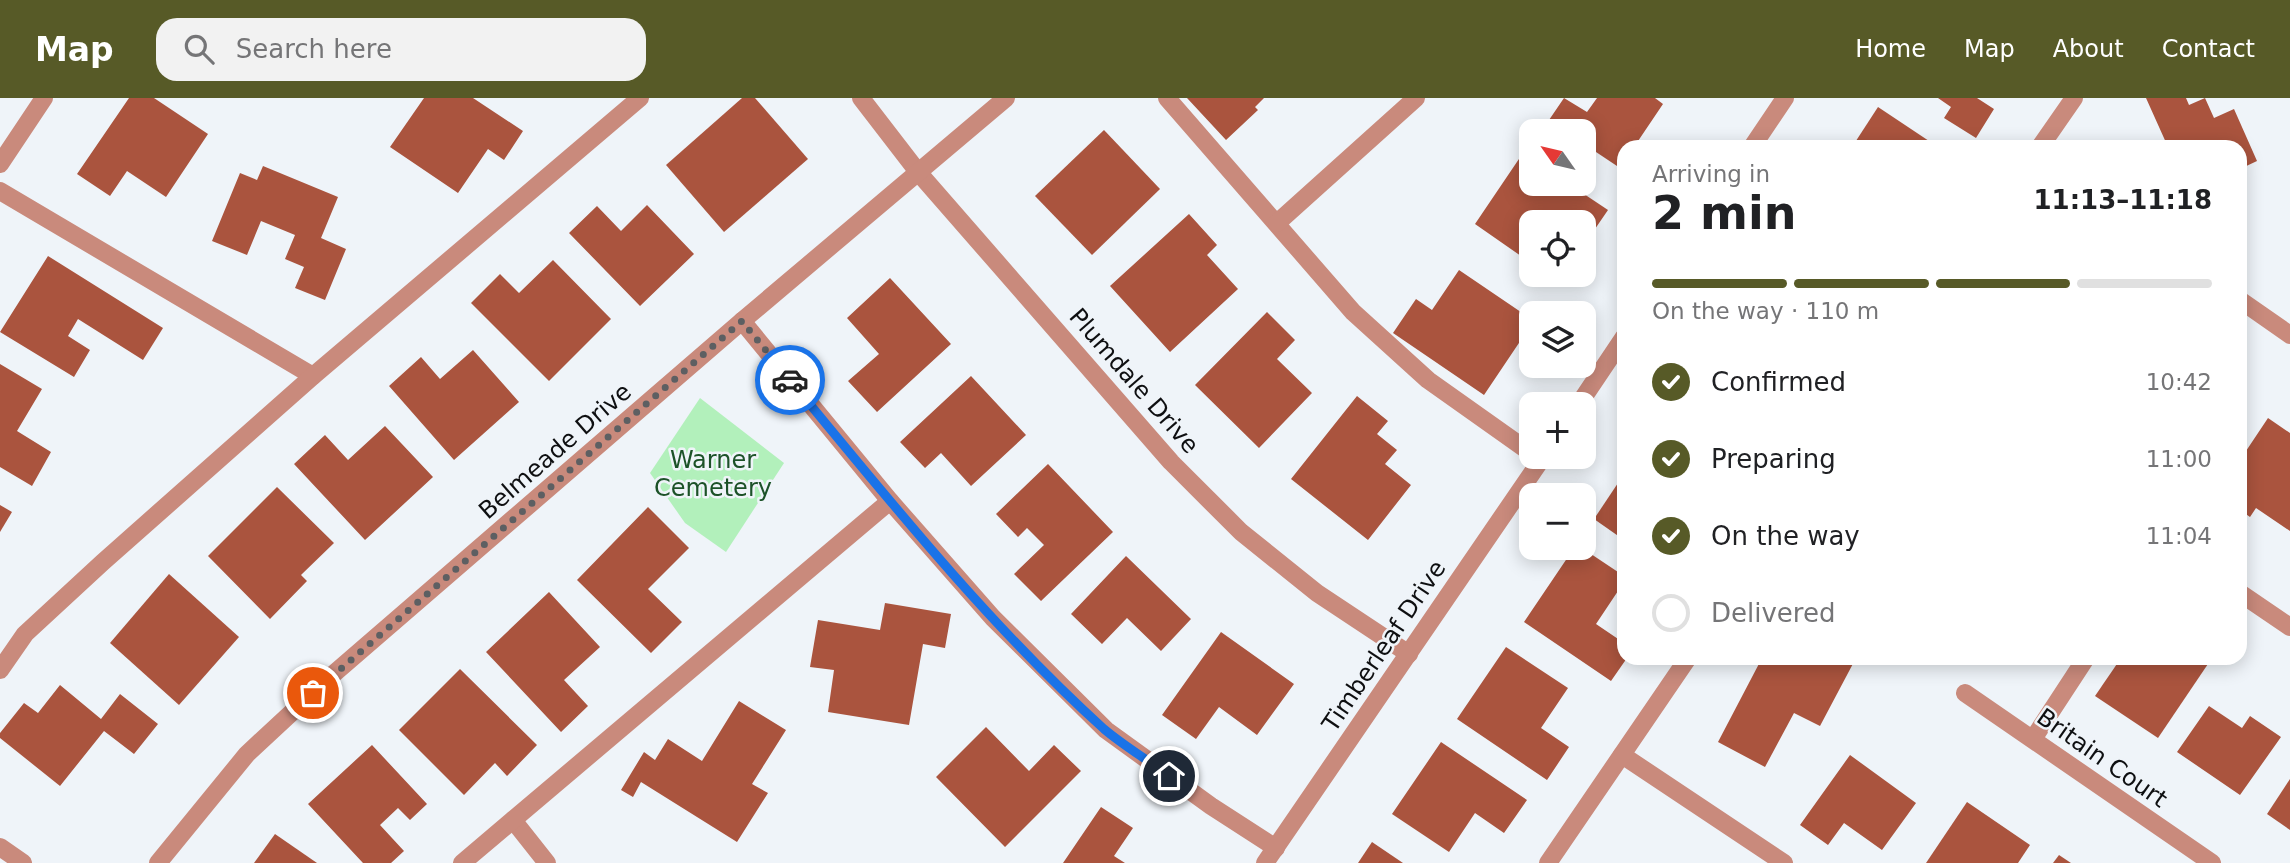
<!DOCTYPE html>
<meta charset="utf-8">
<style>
:root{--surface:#fff;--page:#f2f2f2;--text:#202124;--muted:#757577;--line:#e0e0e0;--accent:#575a27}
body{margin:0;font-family:"DejaVu Sans",sans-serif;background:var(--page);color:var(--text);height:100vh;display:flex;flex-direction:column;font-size:26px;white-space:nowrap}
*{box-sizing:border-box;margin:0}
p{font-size:23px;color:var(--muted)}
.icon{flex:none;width:38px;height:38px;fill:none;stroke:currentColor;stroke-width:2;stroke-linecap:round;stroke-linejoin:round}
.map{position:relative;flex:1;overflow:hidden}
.panel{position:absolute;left:1617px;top:42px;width:630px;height:525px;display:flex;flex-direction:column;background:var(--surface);border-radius:21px;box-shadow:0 4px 18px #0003}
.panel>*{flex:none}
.needle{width:46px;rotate:304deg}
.fabs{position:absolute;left:1519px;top:21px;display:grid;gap:14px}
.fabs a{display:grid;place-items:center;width:77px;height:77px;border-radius:14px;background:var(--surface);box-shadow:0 4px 18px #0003;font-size:35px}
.pin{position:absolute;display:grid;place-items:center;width:60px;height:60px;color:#fff;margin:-30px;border:4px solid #fff;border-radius:50%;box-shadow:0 2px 7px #0007}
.courier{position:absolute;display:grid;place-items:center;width:70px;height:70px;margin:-35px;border:5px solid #1a73e8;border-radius:50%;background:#fff;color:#222;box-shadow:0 2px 9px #0007}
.summary em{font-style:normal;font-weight:600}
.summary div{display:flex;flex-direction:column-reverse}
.summary{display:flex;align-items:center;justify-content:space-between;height:119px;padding:0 35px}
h1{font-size:46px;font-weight:600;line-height:52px}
.bar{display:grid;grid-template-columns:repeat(4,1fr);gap:10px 7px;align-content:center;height:84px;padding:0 35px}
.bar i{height:9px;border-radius:5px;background:var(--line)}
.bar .selected{background:var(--accent)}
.bar p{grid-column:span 4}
ol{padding:0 35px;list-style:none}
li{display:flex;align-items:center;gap:21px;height:77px}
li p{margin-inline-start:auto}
li .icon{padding:7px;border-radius:50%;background:var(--accent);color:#fff;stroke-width:4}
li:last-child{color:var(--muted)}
li i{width:38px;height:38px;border:4px solid var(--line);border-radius:50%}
header{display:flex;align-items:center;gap:42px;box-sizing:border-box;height:98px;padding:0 35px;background:var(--accent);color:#fff}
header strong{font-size:33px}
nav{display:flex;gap:38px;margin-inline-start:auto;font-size:24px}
.search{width:490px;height:63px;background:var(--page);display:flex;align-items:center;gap:18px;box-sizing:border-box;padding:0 24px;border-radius:21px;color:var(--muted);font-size:26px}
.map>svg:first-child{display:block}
</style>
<header>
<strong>Map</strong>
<div class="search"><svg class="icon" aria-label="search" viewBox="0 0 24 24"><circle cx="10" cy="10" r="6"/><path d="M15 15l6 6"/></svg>Search here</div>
<nav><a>Home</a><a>Map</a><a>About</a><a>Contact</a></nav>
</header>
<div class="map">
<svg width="2290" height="765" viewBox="0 0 2290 765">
<rect width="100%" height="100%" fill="#eff4f9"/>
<polygon fill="#b2f0bb" points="700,300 784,365 726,454 685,425 650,375"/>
<g fill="#aa543e">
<polygon points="129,0 154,0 208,36 166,99 127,73 110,98 77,76"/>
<polygon points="424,0 473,0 523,33 504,62 488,51 458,95 390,49"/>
<polygon points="742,0 755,0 808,61 724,134 666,67"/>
<polygon points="1187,0 1264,0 1255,9 1258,12 1226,42"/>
<polygon points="1564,0 1587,14 1597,0 1655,0 1663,6 1634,49 1624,49 1624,63 1620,70 1584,46 1584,33 1566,33 1549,22"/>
<polygon points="1938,0 1977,0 1994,11 1976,40 1944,20 1951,9"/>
<polygon points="2146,0 2186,0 2189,7 2205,0 2214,20 2234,11 2257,63 2240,71 2240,49 2168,49"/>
<polygon points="1878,9 1938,49 1852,49"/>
<polygon points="1104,32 1160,91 1092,157 1035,98"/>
<polygon points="1523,55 1531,60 1531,86 1569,86 1608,112 1584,147 1584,124 1531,124 1531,165 1475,126"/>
<polygon points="263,68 338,99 321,140 346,151 325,202 295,190 304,169 285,161 295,137 261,123 247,157 212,143 240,75 257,82"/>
<polygon points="647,107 694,156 640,208 569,135 597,108 621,133"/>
<polygon points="1189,116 1217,147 1207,157 1238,191 1170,254 1110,188"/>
<polygon points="48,158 163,230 143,262 78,221 68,238 90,252 74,279 0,234"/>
<polygon points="553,162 611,221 549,283 471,205 500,176 519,195"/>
<polygon points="1459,172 1531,221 1531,227 1484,297 1393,235 1416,201 1432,212"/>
<polygon points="1549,177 1564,177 1559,184"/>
<polygon points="890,180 951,246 877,314 848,283 879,256 847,220"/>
<polygon points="1267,214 1295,242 1277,261 1312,295 1259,350 1195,287"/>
<polygon points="473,252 519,304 454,362 389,288 421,259 440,281"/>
<polygon points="0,266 42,291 17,333 51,354 32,388 0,369"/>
<polygon points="971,278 1026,337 971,388 941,355 925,370 900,344"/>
<polygon points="1357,298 1388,323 1377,336 1397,352 1385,366 1411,387 1368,442 1291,381"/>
<polygon points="2268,320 2290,335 2290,433 2256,410 2250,419 2240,412 2240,362"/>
<polygon points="385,328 433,379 365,442 294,366 325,337 348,362"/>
<polygon points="1048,366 1113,434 1041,503 1014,476 1044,447 1027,430 1018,439 996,416"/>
<polygon points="1624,376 1624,442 1594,421"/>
<polygon points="277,389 334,445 301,477 307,483 270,521 208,458"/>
<polygon points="0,407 12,414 0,434"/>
<polygon points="648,409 689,450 648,491 682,524 651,555 577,482"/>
<polygon points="1574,450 1582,450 1624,478 1624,484 1596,526 1624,545 1624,560 1627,560 1611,583 1524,524"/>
<polygon points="1126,458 1191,521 1161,553 1127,520 1102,546 1071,516"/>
<polygon points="169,476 239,539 179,607 110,545"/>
<polygon points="549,494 600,549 564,582 588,608 561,634 486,554"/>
<polygon points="885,505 951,516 945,550 923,546 909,627 828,614 834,572 810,569 818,522 880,532"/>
<polygon points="1221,534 1294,586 1257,637 1219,609 1196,641 1162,617"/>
<polygon points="1506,549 1568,590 1541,630 1569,649 1547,682 1457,621"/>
<polygon points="1762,560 1856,560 1820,628 1794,615 1765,669 1718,644"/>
<polygon points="2121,560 2212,560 2158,640 2095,598"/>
<polygon points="460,571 537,647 507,678 495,665 464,697 399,632"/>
<polygon points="60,587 101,621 120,596 158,626 134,656 104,633 60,688 0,640 0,635 24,605 38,615"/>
<polygon points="739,603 786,632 752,686 768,695 737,744 641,684 633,699 621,692 644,654 655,662 668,641 702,663"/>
<polygon points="2209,608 2242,630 2250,618 2281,639 2240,697 2177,654"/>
<polygon points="986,629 1029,673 1054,647 1081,673 1005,749 936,679"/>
<polygon points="1441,644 1527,702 1504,735 1475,715 1449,754 1392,716"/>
<polygon points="372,647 427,706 410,722 398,710 380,727 404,753 391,765 363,765 308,706"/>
<polygon points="1850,657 1916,705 1882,752 1844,725 1828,747 1800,727"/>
<polygon points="2290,681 2290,732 2267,716"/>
<polygon points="1967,704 2030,747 2018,765 1926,765"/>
<polygon points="1101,709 1133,730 1114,758 1125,765 1063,765"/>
<polygon points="275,736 317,765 254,765"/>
<polygon points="1372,744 1403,765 1358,765"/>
<polygon points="2059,757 2071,765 2053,765"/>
</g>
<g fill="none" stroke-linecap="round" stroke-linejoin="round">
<g stroke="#c98a7c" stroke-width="18">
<polyline points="1167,0 1353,214 1428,282 1531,355"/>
<polyline points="2040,49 2074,0"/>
<polyline points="0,93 313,278"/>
<polyline points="1277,125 1416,0"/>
<polyline points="742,223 890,403 993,520 1106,632 1211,708 1276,750"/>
<polyline points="2240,495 2290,529"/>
<polyline points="0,572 25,536 103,464 313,278 640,0"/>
<polyline points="2033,641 2086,560"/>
<polyline points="1622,657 1784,765"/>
<polyline points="513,722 547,765"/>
<polyline points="462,765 890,403"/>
<polyline points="1548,765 1688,560"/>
</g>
<g stroke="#c98a7c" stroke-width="18">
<polyline points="861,0 918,74 1171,364 1241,434 1317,495 1409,556"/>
<polyline points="1752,49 1785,0"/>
<polyline points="0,66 44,0"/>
<polyline points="2240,202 2290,237"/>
<polyline points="1579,306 1624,239"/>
<polyline points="1965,595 2212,765"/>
<polyline points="158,765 247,656 330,579 742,223 1006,0"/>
<polyline points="1265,765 1543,359"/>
</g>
<polyline stroke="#c98a7c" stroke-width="18" points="0,749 23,765"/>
</g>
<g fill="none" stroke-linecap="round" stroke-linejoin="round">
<polyline stroke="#5d5f62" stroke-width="7" stroke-dasharray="0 12.6" points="313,595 742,223 790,282"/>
<path stroke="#1a73e8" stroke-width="9" d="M790,282C888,401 989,527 1104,631C1124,648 1148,662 1169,678"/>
</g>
<g text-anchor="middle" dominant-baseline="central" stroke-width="5" stroke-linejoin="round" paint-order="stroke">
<g font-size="24" fill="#0e0f11" stroke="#eff4f9">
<text transform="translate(1134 283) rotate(49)">Plumdale Drive</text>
<text transform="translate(555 353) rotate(-41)">Belmeade Drive</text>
<text transform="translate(1384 548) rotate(-56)">Timberleaf Drive</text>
<text transform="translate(2102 660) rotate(35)">Britain Court</text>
</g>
<g font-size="24" fill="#1c5228" stroke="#eff4f9">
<text x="713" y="362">Warner<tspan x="713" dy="28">Cemetery</tspan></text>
</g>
</g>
</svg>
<div class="fabs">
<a><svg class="needle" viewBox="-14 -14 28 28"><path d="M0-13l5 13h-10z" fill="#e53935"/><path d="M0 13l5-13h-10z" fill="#757577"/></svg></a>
<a><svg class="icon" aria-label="locate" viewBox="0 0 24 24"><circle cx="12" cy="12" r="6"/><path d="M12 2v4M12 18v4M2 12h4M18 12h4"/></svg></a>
<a><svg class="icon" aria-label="layers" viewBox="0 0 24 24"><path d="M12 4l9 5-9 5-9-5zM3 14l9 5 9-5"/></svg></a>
<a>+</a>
<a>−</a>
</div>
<div class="pin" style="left:313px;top:595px;background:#ea580c"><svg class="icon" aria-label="bag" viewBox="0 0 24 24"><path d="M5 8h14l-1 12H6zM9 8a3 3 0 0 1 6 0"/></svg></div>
<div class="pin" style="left:1169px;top:678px;background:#1f2937"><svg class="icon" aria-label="home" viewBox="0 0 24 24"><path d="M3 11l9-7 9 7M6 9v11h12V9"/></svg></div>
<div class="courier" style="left:790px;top:282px"><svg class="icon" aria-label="car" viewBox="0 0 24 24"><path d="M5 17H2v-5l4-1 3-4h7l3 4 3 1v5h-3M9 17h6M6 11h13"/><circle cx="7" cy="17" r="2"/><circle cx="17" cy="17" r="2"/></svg></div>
<section class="panel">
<div class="summary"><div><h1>2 min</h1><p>Arriving in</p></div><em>11:13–11:18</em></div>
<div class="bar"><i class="selected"></i><i class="selected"></i><i class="selected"></i><i></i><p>On the way · 110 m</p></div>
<ol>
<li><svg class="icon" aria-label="check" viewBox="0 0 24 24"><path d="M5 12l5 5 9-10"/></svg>Confirmed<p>10:42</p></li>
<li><svg class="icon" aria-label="check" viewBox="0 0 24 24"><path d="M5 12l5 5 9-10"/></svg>Preparing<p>11:00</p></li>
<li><svg class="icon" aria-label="check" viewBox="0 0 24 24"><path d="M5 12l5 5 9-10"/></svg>On the way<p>11:04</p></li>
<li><i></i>Delivered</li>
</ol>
</section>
</div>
